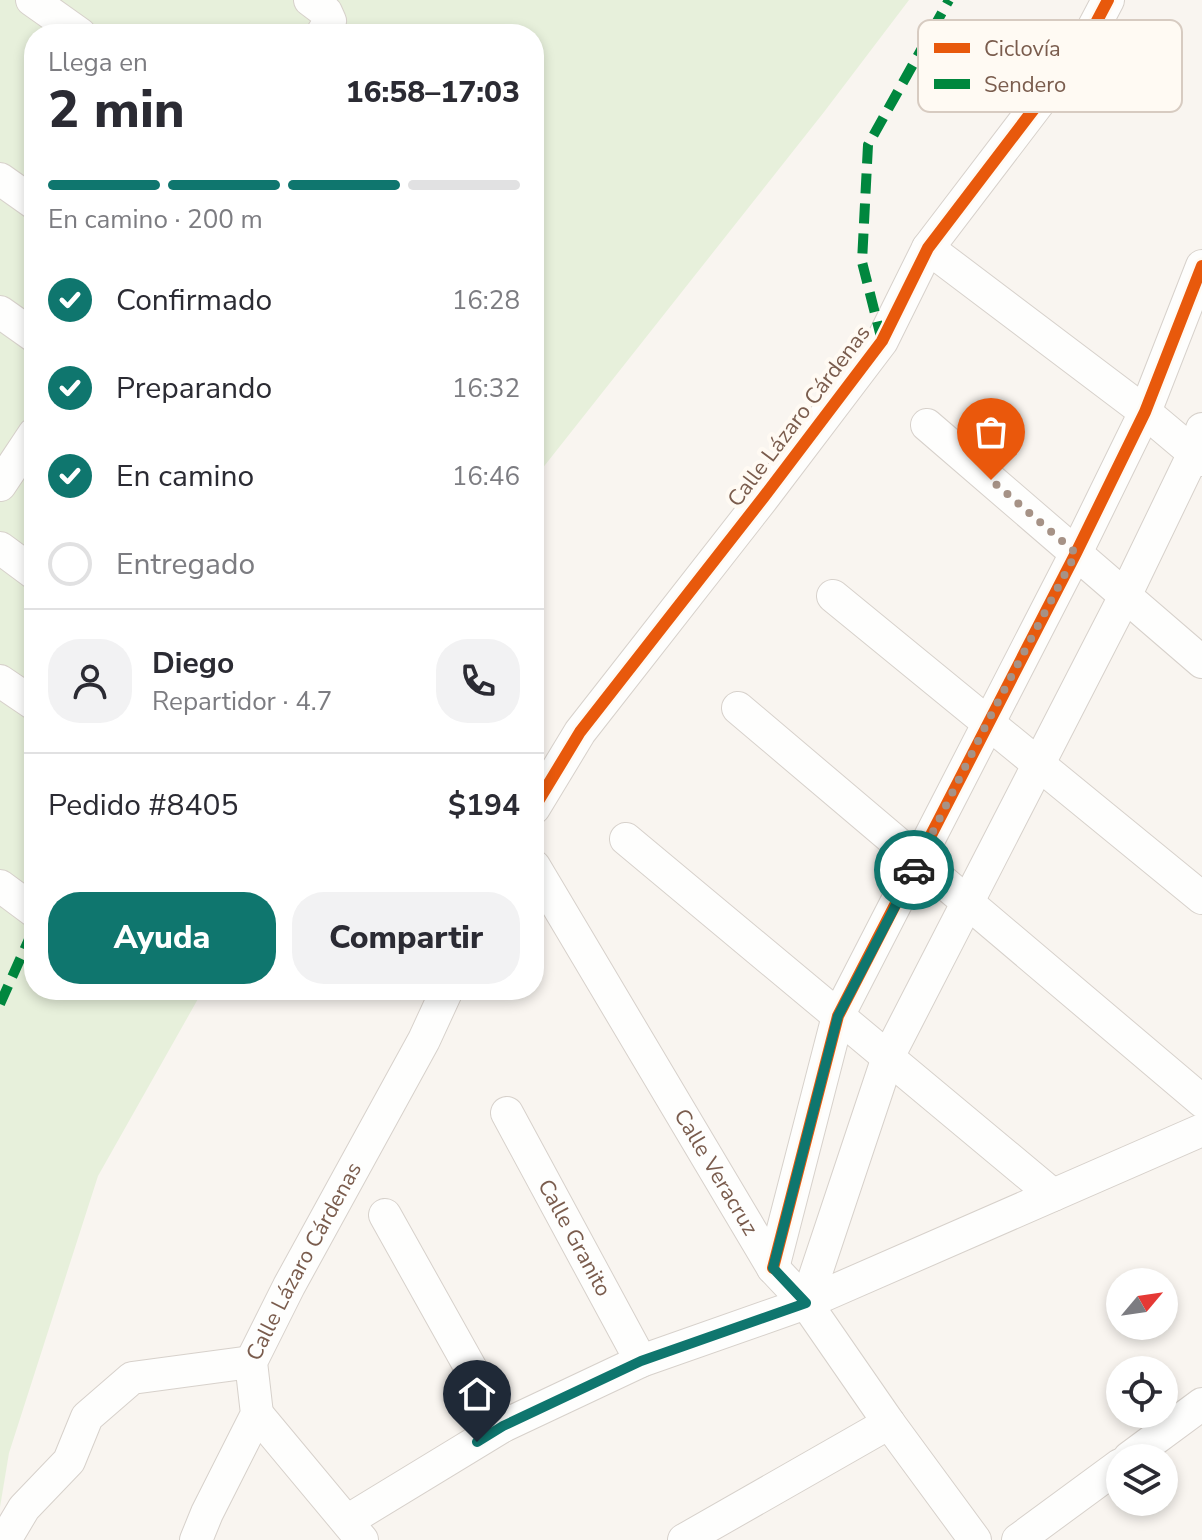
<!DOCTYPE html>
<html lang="es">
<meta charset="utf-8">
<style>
:root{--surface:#fff;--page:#f2f2f3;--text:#2b2b33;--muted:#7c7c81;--line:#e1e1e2;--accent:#0f766e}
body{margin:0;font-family:"Nunito Sans",sans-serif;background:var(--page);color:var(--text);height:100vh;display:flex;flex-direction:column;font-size:30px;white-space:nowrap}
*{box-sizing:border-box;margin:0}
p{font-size:26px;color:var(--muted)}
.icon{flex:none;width:44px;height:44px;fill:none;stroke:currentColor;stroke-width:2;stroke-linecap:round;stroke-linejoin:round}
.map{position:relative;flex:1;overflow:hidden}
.side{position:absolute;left:24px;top:24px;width:520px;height:976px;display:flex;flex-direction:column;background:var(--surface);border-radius:32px;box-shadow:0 4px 12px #0003}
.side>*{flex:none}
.needle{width:52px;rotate:61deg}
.buttons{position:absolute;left:1106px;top:1268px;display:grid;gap:16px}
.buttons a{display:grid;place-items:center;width:72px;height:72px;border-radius:50%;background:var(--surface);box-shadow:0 4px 12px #0003;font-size:40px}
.pin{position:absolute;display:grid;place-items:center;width:68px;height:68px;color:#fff;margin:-82px -34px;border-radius:50% 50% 50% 0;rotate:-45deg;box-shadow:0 0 8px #0007}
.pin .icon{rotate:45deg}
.courier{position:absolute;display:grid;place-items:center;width:80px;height:80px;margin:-40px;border:6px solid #0f766e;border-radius:50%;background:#fff;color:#222;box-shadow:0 2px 10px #0007}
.headline em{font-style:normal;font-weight:800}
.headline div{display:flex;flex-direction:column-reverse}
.headline{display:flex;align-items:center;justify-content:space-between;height:136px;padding:0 24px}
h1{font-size:52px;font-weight:800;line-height:60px}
.bar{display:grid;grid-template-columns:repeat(4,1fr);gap:12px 8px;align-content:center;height:96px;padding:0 24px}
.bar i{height:10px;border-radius:6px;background:var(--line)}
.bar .selected{background:var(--accent)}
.bar p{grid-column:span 4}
.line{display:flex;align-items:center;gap:20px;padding:0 24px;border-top:2px solid var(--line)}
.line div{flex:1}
.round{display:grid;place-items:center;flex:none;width:84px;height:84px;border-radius:32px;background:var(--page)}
ol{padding:0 24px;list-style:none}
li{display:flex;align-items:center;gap:24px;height:88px}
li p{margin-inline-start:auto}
li .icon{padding:8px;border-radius:50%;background:var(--accent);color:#fff;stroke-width:4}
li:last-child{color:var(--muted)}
li i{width:44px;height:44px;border:4px solid var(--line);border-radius:50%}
.cta{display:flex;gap:16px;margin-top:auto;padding:16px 24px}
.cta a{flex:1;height:92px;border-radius:32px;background:var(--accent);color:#fff;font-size:32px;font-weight:800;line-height:92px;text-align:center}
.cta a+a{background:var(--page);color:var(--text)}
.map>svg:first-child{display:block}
</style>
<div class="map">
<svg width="1202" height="1540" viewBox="0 0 1202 1540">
<rect width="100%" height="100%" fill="#f9f5f0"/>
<polygon fill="#e7f0db" points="0,0 909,0 824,112 534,479 534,34 34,34 34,990 203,990 98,1176 9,1453 0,1507"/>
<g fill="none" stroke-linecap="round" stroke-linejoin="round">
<defs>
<g id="street">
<polyline points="32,0 80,34"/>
<polyline points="310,0 326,12 330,21 322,34"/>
<polyline points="0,179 34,203"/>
<polyline points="928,248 1145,412 1202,460"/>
<polyline points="0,312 34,336"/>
<polyline points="927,425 1202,662"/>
<polyline points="0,485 34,434"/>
<polyline points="0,548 34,573"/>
<polyline points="833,596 1202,898"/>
<polyline points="0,681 34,704"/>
<polyline points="738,708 1202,1101"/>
<polyline points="534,808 580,732 763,498 882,341 928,248 1088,38 1108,0"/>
<polyline points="626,839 1053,1195"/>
<path id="s1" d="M534,866L773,1268L806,1303L889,1423L975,1540"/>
<polyline points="0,886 34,911"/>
<path id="s2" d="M507,1113L641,1361"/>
<polyline points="385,1215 503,1426"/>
<polyline points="773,1268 838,1016 1076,553 1145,412 1202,266"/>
<polyline points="806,1303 888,1057 1125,596 1194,453 1202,429"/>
<polyline points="257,1414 362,1540"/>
<polyline points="1129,1458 1202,1404"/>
<polyline points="347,1521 503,1426 641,1361 806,1303 1202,1130"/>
<polyline points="5,1540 24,1508 69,1461 87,1417 132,1378 251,1362"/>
<path id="s3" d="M196,1540L207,1513L257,1414L251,1362L289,1286L424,1040L447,990"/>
<polyline points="684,1540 889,1423"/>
<polyline points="1018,1540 1120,1465"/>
</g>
</defs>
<use href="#street" stroke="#d7d1cb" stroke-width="34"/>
<use href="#street" stroke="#fefefd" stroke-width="32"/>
<g stroke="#00873e" stroke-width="10" stroke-dasharray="20 10" stroke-linecap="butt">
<polyline points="882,341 862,262 868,145 949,0"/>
<polyline points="0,1004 34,928"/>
</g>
<defs>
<g id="cycleway">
<polyline points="534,808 580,732 763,498 882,341 928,248 1088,38 1108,0"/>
<polyline points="773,1268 838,1016 1076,553 1145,412 1202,266"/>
</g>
</defs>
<use href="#cycleway" stroke="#fffaf3" stroke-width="17"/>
<use href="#cycleway" stroke="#e8590c" stroke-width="12"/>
</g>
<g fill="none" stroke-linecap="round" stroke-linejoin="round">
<polyline stroke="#a69286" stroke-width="8" stroke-dasharray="0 14.4" points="914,870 987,723 1076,553 991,480"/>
<polyline stroke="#0f766e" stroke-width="10" points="477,1442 503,1426 641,1361 806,1303 773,1268 838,1016 914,870"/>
</g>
<g text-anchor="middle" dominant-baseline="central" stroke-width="8" stroke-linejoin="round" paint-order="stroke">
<g font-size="22" fill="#7a5c4d" stroke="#fffaf3">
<text transform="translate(799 416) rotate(-53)">Calle Lázaro Cárdenas</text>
<text stroke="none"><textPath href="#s1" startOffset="356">Calle Veracruz</textPath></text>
<text stroke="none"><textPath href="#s2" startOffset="142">Calle Granito</textPath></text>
<text stroke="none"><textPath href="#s3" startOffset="306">Calle Lázaro Cárdenas</textPath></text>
</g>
</g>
<rect x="918" y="20" width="264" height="92" rx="12" fill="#fffaf3" stroke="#d7cbc1" stroke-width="2"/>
<rect x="934" y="43" width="36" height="10" fill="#e8590c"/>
<rect x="934" y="79" width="36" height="10" fill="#00873e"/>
<g font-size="22" fill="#7a5c4d">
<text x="984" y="56">Ciclovía</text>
<text x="984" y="92">Sendero</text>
</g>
</svg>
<div class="buttons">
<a><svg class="needle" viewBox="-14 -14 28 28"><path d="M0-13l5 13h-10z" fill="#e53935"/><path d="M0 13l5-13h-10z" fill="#7c7c81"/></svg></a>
<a><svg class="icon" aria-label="locate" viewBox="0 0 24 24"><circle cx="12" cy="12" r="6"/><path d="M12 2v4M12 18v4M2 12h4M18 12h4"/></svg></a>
<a><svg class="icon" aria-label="layers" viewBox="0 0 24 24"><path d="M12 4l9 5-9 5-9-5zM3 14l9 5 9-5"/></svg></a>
</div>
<div class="pin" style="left:991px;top:480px;background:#ea580c"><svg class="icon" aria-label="bag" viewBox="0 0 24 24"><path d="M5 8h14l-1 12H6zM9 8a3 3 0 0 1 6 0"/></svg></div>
<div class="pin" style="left:477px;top:1442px;background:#1f2937"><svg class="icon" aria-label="home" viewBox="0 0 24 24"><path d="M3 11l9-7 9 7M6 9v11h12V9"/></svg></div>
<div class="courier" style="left:914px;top:870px"><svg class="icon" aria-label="car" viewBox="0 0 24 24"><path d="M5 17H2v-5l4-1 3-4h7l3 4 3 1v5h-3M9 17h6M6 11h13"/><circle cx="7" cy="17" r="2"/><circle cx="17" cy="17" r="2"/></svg></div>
<section class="side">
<div class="headline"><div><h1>2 min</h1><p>Llega en</p></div><em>16:58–17:03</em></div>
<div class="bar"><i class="selected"></i><i class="selected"></i><i class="selected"></i><i></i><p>En camino · 200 m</p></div>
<ol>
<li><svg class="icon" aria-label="check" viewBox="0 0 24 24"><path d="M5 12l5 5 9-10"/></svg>Confirmado<p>16:28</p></li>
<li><svg class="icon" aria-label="check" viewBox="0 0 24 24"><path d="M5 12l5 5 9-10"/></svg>Preparando<p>16:32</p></li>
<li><svg class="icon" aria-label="check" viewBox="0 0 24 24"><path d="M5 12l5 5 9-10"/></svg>En camino<p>16:46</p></li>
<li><i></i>Entregado</li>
</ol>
<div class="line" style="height:144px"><a class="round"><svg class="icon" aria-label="person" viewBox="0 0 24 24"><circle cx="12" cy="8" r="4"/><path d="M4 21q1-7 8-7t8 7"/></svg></a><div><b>Diego</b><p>Repartidor · 4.7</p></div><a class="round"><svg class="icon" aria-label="phone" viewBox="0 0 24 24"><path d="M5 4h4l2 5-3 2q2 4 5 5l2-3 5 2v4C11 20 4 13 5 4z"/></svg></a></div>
<div class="line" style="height:104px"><div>Pedido #8405</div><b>$194</b></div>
<div class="cta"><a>Ayuda</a><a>Compartir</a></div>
</section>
</div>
